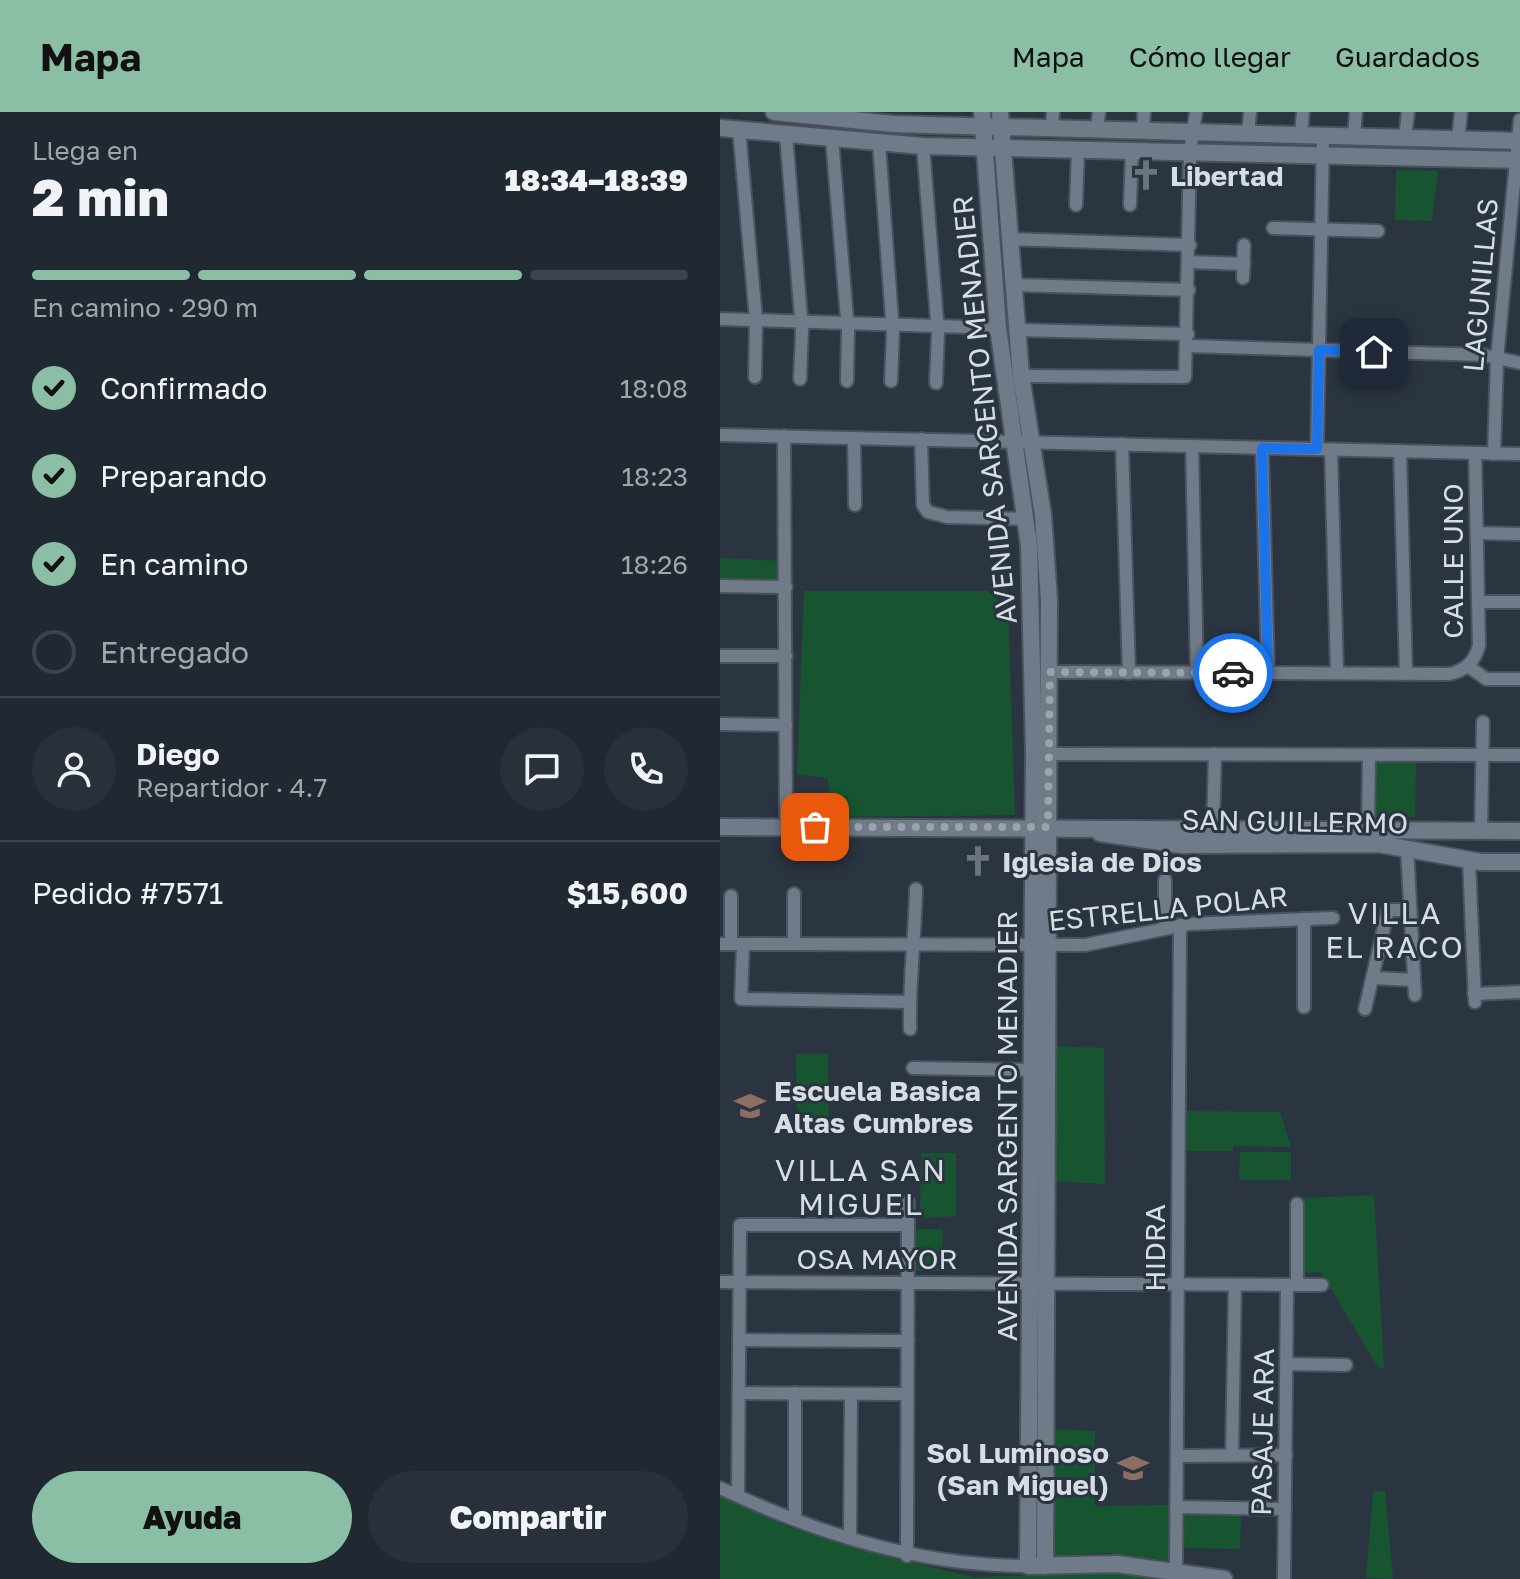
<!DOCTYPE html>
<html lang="es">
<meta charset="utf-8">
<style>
:root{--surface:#202831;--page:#283039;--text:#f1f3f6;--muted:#a2a6ab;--line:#3d444d;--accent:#8abfa5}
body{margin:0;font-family:"Golos Text",sans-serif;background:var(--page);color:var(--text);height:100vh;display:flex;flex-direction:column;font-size:30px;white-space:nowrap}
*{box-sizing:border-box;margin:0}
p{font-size:26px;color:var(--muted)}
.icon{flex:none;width:44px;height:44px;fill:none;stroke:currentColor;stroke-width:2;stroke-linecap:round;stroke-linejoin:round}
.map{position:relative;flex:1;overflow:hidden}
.side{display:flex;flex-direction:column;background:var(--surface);width:720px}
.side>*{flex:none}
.pin{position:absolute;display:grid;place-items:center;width:68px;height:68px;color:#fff;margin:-34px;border-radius:16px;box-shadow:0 4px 12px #0006}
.courier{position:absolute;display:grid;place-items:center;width:80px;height:80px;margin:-40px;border:6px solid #1a73e8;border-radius:50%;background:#fff;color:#222;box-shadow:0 2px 10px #0007}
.headline em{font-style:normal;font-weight:800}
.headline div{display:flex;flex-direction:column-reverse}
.headline{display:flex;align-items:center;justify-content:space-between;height:136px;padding:0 32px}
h1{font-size:52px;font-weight:800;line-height:60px}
.bar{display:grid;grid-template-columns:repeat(4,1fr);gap:12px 8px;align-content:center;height:96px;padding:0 32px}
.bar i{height:10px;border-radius:6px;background:var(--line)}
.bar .active{background:var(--accent)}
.bar p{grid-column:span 4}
.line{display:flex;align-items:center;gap:20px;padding:0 32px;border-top:2px solid var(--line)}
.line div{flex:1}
.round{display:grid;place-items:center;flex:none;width:84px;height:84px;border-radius:42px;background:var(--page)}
ol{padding:0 32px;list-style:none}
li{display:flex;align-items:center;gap:24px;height:88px}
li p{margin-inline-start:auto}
li .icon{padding:8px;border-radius:50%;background:var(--accent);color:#111;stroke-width:4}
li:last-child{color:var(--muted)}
li i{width:44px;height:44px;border:4px solid var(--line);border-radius:50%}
.cta{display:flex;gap:16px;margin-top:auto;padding:16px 32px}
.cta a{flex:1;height:92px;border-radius:48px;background:var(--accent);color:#111;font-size:32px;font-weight:800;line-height:92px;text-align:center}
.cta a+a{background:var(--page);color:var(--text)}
header{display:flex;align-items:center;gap:48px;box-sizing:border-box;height:112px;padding:0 40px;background:var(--accent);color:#111}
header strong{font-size:38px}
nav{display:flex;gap:44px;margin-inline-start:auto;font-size:28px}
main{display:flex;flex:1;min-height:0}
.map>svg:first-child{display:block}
</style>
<header>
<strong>Mapa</strong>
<nav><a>Mapa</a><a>Cómo llegar</a><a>Guardados</a></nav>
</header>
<main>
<section class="side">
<div class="headline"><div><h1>2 min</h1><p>Llega en</p></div><em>18:34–18:39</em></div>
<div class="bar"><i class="active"></i><i class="active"></i><i class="active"></i><i></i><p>En camino · 290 m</p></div>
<ol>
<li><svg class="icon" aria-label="check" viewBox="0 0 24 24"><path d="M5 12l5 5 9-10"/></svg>Confirmado<p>18:08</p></li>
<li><svg class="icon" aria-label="check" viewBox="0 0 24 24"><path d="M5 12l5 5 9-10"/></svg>Preparando<p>18:23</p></li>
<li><svg class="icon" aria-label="check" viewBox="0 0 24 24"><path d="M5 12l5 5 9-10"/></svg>En camino<p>18:26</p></li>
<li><i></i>Entregado</li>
</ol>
<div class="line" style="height:144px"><a class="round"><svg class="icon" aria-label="person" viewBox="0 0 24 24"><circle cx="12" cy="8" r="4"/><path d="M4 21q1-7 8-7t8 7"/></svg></a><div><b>Diego</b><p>Repartidor · 4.7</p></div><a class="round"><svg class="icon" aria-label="chat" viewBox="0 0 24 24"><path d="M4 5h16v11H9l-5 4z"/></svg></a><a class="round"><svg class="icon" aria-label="phone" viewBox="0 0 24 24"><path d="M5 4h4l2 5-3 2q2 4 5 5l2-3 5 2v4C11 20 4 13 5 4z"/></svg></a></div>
<div class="line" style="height:104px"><div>Pedido #7571</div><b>$15,600</b></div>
<div class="cta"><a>Ayuda</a><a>Compartir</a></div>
</section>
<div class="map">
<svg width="800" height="1467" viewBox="0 0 800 1467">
<rect width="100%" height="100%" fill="#2b3541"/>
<g fill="#175530">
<polygon points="676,58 718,59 712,109 675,108"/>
<polygon points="0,446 60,449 59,469 0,468"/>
<polygon points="84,479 267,479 288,497 295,703 111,705 108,666 77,662"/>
<polygon points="654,648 696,649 695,705 653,705"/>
<polygon points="334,934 384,936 385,1072 332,1069"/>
<polygon points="76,942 108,942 109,1013 77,1014"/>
<polygon points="467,999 560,1000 571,1035 513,1034 513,1039 466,1039"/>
<polygon points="520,1040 571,1040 571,1068 519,1068"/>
<polygon points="201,1041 236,1041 236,1104 200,1106"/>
<polygon points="654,1083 664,1256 659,1257 601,1160 584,1161 584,1086"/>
<polygon points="195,1117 223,1117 222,1159 194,1159"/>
<polygon points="329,1317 375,1319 375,1394 450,1393 450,1449 388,1441 335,1444 330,1440"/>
<polygon points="665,1379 673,1467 646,1466 653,1380"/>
<polygon points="0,1383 67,1414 171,1446 254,1465 396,1461 444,1467 0,1467"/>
<polygon points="464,1400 521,1401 520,1437 463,1436"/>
</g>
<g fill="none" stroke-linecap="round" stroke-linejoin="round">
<defs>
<g id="street">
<polyline points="332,16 333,0"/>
<polyline points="19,17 36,208 35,265"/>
<polyline points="377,17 379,0"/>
<polyline points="423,19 424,0"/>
<polyline points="66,22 82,218 80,267"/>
<polyline points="528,22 530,0"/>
<polyline points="581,23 583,0"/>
<polyline points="634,25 636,0"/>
<polyline points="685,26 688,0"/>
<polyline points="112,27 128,219 127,269"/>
<polyline points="738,28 741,0"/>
<polyline points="159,32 173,220 171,269"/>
<polyline points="203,34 218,221 216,271"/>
<polyline points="356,93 358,38"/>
<polyline points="410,93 412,39"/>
<polyline points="553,116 658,119"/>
<polyline points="289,127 470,133"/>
<polyline points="470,150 524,152"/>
<polyline points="523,166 524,133"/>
<polyline points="294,173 469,178"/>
<polyline points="0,207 278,216"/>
<polyline points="297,218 468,222"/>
<polyline points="468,234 763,243 800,251"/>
<polyline points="301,264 465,265 470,40 476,0"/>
<polyline points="0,323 800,342"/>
<polyline points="64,324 66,715"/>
<polyline points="134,326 135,393"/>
<polyline points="201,327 203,393 208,400 227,405 306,407"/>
<polyline points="402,332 409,561"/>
<polyline points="472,334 477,561"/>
<polyline points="542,336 548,561"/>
<polyline points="597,337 603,24"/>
<polyline points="611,338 617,561"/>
<polyline points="680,339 686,562"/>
<polyline points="774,342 777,247 800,8"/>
<polyline points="757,421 800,422"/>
<polyline points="0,474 66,475"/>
<polyline points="758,490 800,490"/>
<polyline points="0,544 66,544"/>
<polyline points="748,554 766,567 800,567"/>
<path d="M330,560L729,562C745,559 755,550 759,533L755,341"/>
<polyline points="0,612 66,613"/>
<polyline points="329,642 800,643"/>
<polyline points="493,717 495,642"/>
<polyline points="648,717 649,643"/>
<polyline points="761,719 763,610"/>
<polyline points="687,735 695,883"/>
<polyline points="749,748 755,890"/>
<polyline points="445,768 445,816"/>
<polyline points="584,807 584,895"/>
<polyline points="0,832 365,833 469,812 613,806"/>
<polyline points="11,832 11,784"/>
<polyline points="23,832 21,887 190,890"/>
<polyline points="74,832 74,782"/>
<polyline points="653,866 694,868"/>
<polyline points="754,882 800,880"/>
<polyline points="645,897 668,798 688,798"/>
<path d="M190,917C189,869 195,824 196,777"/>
<polyline points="193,956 317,958"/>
<polyline points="577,1092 577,1173"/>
<polyline points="0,1170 602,1173"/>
<polyline points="19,1228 188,1229"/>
<polyline points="566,1252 626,1253"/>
<polyline points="19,1281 187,1282"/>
<polyline points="75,1281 75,1405"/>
<polyline points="512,1343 515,1173"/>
<polyline points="457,1344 566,1343"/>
<path d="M0,1376C98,1422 200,1454 308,1454"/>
<polyline points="18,1383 20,1113 188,1113"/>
<polyline points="456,1395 565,1397"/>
<polyline points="130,1426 131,1282"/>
<polyline points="187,1444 188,1090"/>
<polyline points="456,1460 460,813"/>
<polyline points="564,1467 567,1173"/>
</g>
<g id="secondary">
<polyline points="54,0 173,12 800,29"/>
<polyline points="262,0 278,216 309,433 314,640 308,1454 397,1452 504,1467"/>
<polyline points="280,0 301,264 323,403 329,488 325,1454"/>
<polyline points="0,16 203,34 800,48"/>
<polyline points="0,715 800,719"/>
<polyline points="380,721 461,733 659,732 761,750 800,750"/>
</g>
</defs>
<use href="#street" stroke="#4a535d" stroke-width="16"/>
<use href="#secondary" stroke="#4a535d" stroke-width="20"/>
<use href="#street" stroke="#707b89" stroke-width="12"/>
<use href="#secondary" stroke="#707b89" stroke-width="16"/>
</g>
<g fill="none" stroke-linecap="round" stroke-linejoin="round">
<polyline stroke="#9ba2ac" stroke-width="8" stroke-dasharray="0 14.4" points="95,715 328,715 330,560 513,561"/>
<polyline stroke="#1a73e8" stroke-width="10" points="513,561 548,561 542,336 597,337 599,238 654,240"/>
</g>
<defs>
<symbol id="church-bare" viewBox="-9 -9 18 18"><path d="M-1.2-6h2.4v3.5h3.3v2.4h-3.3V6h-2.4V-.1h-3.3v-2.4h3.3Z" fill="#6b7280" stroke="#2b3541" stroke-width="2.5" paint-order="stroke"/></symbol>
<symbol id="school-bare" viewBox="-9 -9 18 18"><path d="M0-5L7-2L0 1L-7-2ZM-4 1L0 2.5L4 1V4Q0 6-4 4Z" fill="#8d6e63" stroke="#2b3541" stroke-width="2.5" paint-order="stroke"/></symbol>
</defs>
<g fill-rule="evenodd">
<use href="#church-bare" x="404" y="41" width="44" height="44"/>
<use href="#church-bare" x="236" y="727" width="44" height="44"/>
<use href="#school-bare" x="8" y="972" width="44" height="44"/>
<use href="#school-bare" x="391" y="1334" width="44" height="44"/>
</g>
<g text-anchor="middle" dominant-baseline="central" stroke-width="6" stroke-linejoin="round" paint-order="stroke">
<g font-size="28" font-weight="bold" fill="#d7dde5" stroke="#2b3541" text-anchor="start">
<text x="450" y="63">Libertad</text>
<text x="282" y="749">Iglesia de Dios</text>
<text x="54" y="978">Escuela Basica<tspan x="54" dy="32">Altas Cumbres</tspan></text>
<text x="389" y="1340" text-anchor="end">Sol Luminoso<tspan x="389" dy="32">(San Miguel)</tspan></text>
</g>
<g font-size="28" fill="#d7dde5" stroke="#2b3541">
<text transform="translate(760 173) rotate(-85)">LAGUNILLAS</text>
<text transform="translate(264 298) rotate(-96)">AVENIDA SARGENTO MENADIER</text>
<text transform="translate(732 449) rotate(-90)">CALLE UNO</text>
<text transform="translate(575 709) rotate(1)">SAN GUILLERMO</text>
<text transform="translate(448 796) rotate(-6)">ESTRELLA POLAR</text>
<text transform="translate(286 1014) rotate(-90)">AVENIDA SARGENTO MENADIER</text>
<text transform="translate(434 1136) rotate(-90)">HIDRA</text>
<text x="157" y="1146">OSA MAYOR</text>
<text transform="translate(542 1320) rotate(-89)">PASAJE ARA</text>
</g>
<g font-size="30" letter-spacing="2" fill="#d7dde5" stroke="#2b3541">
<text x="675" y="801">VILLA<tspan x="675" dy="34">EL RACO</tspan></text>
<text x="141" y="1058">VILLA SAN<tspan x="141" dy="34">MIGUEL</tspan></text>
</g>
</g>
</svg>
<div class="pin" style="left:95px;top:715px;background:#ea580c"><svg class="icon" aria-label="bag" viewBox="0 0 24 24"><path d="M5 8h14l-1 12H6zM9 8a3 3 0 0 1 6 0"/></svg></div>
<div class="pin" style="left:654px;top:240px;background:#1f2937"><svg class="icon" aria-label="home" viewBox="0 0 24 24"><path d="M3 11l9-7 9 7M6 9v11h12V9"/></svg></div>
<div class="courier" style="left:513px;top:561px"><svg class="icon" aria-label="car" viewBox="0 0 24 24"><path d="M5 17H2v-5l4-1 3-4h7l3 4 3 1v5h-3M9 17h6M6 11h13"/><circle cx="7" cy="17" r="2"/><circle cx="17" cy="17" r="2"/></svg></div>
</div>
</main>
